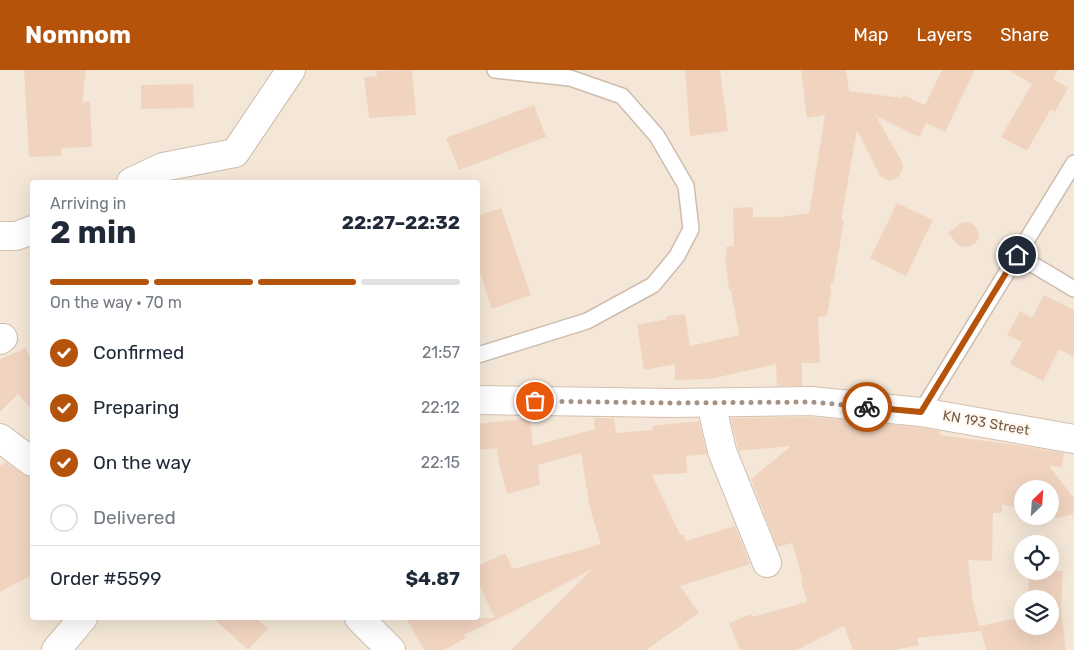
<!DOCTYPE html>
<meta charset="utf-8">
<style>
:root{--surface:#fff;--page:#f2f2f3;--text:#1f2937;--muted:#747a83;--line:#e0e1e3;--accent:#b45309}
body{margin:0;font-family:Rubik,sans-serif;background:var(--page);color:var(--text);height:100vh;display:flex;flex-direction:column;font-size:19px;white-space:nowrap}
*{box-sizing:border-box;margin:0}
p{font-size:16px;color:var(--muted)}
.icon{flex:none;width:28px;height:28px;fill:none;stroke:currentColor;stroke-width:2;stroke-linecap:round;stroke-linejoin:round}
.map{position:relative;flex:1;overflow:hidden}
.drawer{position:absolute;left:30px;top:110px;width:450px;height:440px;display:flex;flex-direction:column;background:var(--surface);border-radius:5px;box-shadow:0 5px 20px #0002}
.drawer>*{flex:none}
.needle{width:32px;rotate:25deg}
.tools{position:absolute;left:1014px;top:410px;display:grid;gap:10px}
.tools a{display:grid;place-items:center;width:45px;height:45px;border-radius:50%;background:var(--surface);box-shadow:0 5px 20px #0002;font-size:25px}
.pin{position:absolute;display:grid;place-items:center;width:42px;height:42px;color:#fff;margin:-21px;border:2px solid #fff;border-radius:50%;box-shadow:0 1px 5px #0007}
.courier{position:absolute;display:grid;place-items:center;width:50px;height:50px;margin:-25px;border:4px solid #b45309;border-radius:50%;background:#fff;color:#222;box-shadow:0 1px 6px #0007}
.headline em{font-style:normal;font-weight:700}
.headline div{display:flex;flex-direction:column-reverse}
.headline{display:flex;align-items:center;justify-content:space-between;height:85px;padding:0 20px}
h1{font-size:32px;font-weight:700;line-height:38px}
.bar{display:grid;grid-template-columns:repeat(4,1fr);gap:8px 5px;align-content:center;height:60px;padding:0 20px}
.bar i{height:6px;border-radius:4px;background:var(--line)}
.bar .active{background:var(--accent)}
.bar p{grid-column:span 4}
.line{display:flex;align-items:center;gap:12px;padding:0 20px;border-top:1px solid var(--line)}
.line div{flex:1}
ol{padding:0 20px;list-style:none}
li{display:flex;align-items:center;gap:15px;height:55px}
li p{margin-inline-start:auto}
li .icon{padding:5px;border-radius:50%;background:var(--accent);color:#fff;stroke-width:4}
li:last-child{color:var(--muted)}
li i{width:28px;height:28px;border:2px solid var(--line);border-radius:50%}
header{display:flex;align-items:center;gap:30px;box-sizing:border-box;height:70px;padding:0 25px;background:var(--accent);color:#fff}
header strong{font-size:24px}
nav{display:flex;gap:28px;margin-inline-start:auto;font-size:18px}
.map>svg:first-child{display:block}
</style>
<header>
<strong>Nomnom</strong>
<nav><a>Map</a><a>Layers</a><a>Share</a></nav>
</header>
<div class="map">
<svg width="1074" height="580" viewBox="0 0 1074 580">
<rect width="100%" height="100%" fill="#fcf5e8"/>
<path fill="#f4e7d7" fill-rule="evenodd" d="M0,0H1074V580H0ZM32,112H478V548H32ZM1022,419H1050V446H1022ZM1022,474H1050V501H1022ZM1022,529H1050V556H1022Z"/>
<g fill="#f1d4c0">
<polygon points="24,0 86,0 82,32 90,31 92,77 61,78 61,86 29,87"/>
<polygon points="412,0 416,45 369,48 364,7 377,6 376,1"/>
<polygon points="685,0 720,0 728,61 690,66"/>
<polygon points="801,0 846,0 849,21 902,28 903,25 925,35 942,0 975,0 945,62 926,53 919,67 876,46 903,94 902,100 899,106 890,111 880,106 857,60 841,150 844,151 833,213 830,214 831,223 827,246 818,247 820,293 802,293 802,316 777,316 776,294 710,309 675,310 675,294 644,300 637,255 667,249 666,246 685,244 690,276 739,265 731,220 729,220 725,186 727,186 726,177 734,176 733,138 753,137 753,147 781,147 809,143 825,45 807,48"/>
<polygon points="1008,0 1058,0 1053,9 1068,18 1055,42 1051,39 1027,81 1001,67 1032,14"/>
<polygon points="193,14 194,38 141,39 141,15"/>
<polygon points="534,35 546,67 459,100 446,68"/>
<polygon points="897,133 933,150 906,206 870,188"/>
<polygon points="501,138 531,225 492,239 478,196 478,146"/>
<polygon points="968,152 974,155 978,160 979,166 976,172 971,176 964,177 958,175 948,163 961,153"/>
<polygon points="1044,225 1074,240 1074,287 1059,279 1043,311 1010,294 1022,272 1007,265 1020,241 1032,248"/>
<polygon points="26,278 32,294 32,339 18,324 0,342 0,289"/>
<polygon points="810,347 919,357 940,361 940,365 1016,375 1064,383 1062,397 1049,396 1074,428 1073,444 1057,448 1050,446 1050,419 1022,419 1022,439 1002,434 1002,443 993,443 992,491 968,490 973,533 981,561 917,568 919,575 895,580 853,580 844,556 797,580 740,580 729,553 751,544 752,547 807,532 801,511 803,511 792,473 777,477 751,409 791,376 739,381 730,348"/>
<polygon points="530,348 533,376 595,359 594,348 614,348 616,363 653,360 652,356 699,351 707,384 686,386 687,403 652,405 680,465 683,464 686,471 735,456 750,494 680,516 699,543 646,580 511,580 592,499 510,543 464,565 466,568 444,580 424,580 406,548 495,548 478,512 478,496 505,483 513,499 601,474 590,439 581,383 538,395 540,415 507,424 499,394 497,378 478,380 478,354"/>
<polygon points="6,392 23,404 32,407 32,505 0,522 0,396"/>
<polygon points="1029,501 1063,501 1061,540 1066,580 986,580 980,556 1022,547 1022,556 1050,556 1050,529 1028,529"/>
<polygon points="213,548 256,548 268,559 248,580"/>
</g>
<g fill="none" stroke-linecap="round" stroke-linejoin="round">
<defs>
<g id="lane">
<polyline points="1017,185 1074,219"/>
<polyline points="478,285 587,251 653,215 677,186 691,159 686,116 657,66 622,26 570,8 495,0"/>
<polyline points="921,342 1074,93"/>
</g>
<g id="street">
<polyline points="131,112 163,97 235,83 291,0"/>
<polyline points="0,166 16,166 32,160"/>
<polyline points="0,270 3,268"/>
<polyline points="711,333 722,381 767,493"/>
<polyline points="0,368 32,392"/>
<polyline points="359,548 391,580"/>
</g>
<g id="secondary">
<polyline points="478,330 670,333 811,331 921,342 1074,369"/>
<polyline points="56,580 83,548"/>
</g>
</defs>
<use href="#lane" stroke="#cebdae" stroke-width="18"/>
<use href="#street" stroke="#cebdae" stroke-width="30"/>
<use href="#secondary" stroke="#d4bfae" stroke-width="30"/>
<use href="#lane" stroke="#fff" stroke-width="15"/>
<use href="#street" stroke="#fff" stroke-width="28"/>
<use href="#secondary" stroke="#fff" stroke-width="28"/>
</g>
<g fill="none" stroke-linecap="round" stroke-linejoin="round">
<polyline stroke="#a69183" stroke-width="5" stroke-dasharray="0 9" points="535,331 670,333 811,332 867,337"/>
<polyline stroke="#b45309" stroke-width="6" points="867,337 921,342 1017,185"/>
</g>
<g text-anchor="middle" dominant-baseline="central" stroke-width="4.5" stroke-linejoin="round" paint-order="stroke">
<g font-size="14" fill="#775b4c" stroke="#fff9ef">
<text transform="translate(986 353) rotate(10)">KN 193 Street</text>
</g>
</g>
</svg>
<div class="tools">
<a><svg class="needle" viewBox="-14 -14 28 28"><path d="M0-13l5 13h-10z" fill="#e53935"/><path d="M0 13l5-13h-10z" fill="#747a83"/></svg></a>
<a><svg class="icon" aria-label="locate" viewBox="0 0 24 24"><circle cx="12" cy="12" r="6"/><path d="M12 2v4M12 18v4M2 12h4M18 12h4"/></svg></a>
<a><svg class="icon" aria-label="layers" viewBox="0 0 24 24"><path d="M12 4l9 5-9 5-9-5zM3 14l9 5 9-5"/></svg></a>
</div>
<div class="pin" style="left:535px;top:331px;background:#ea580c"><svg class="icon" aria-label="bag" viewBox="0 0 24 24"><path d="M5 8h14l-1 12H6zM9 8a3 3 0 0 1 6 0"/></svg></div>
<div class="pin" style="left:1017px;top:185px;background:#1f2937"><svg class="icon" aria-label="home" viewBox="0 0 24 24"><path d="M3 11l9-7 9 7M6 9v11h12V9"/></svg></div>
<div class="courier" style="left:867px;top:337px"><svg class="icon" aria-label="bike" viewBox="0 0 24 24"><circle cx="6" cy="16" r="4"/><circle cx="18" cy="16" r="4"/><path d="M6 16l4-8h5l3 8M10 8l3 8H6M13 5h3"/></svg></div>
<section class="drawer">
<div class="headline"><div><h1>2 min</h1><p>Arriving in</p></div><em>22:27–22:32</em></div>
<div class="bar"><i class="active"></i><i class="active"></i><i class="active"></i><i></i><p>On the way · 70 m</p></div>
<ol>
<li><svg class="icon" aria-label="check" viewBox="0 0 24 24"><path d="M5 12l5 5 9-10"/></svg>Confirmed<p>21:57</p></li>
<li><svg class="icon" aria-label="check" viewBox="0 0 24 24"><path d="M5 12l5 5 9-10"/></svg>Preparing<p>22:12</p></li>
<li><svg class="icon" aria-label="check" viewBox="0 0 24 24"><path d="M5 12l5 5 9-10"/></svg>On the way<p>22:15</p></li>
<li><i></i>Delivered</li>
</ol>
<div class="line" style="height:65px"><div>Order #5599</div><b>$4.87</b></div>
</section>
</div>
